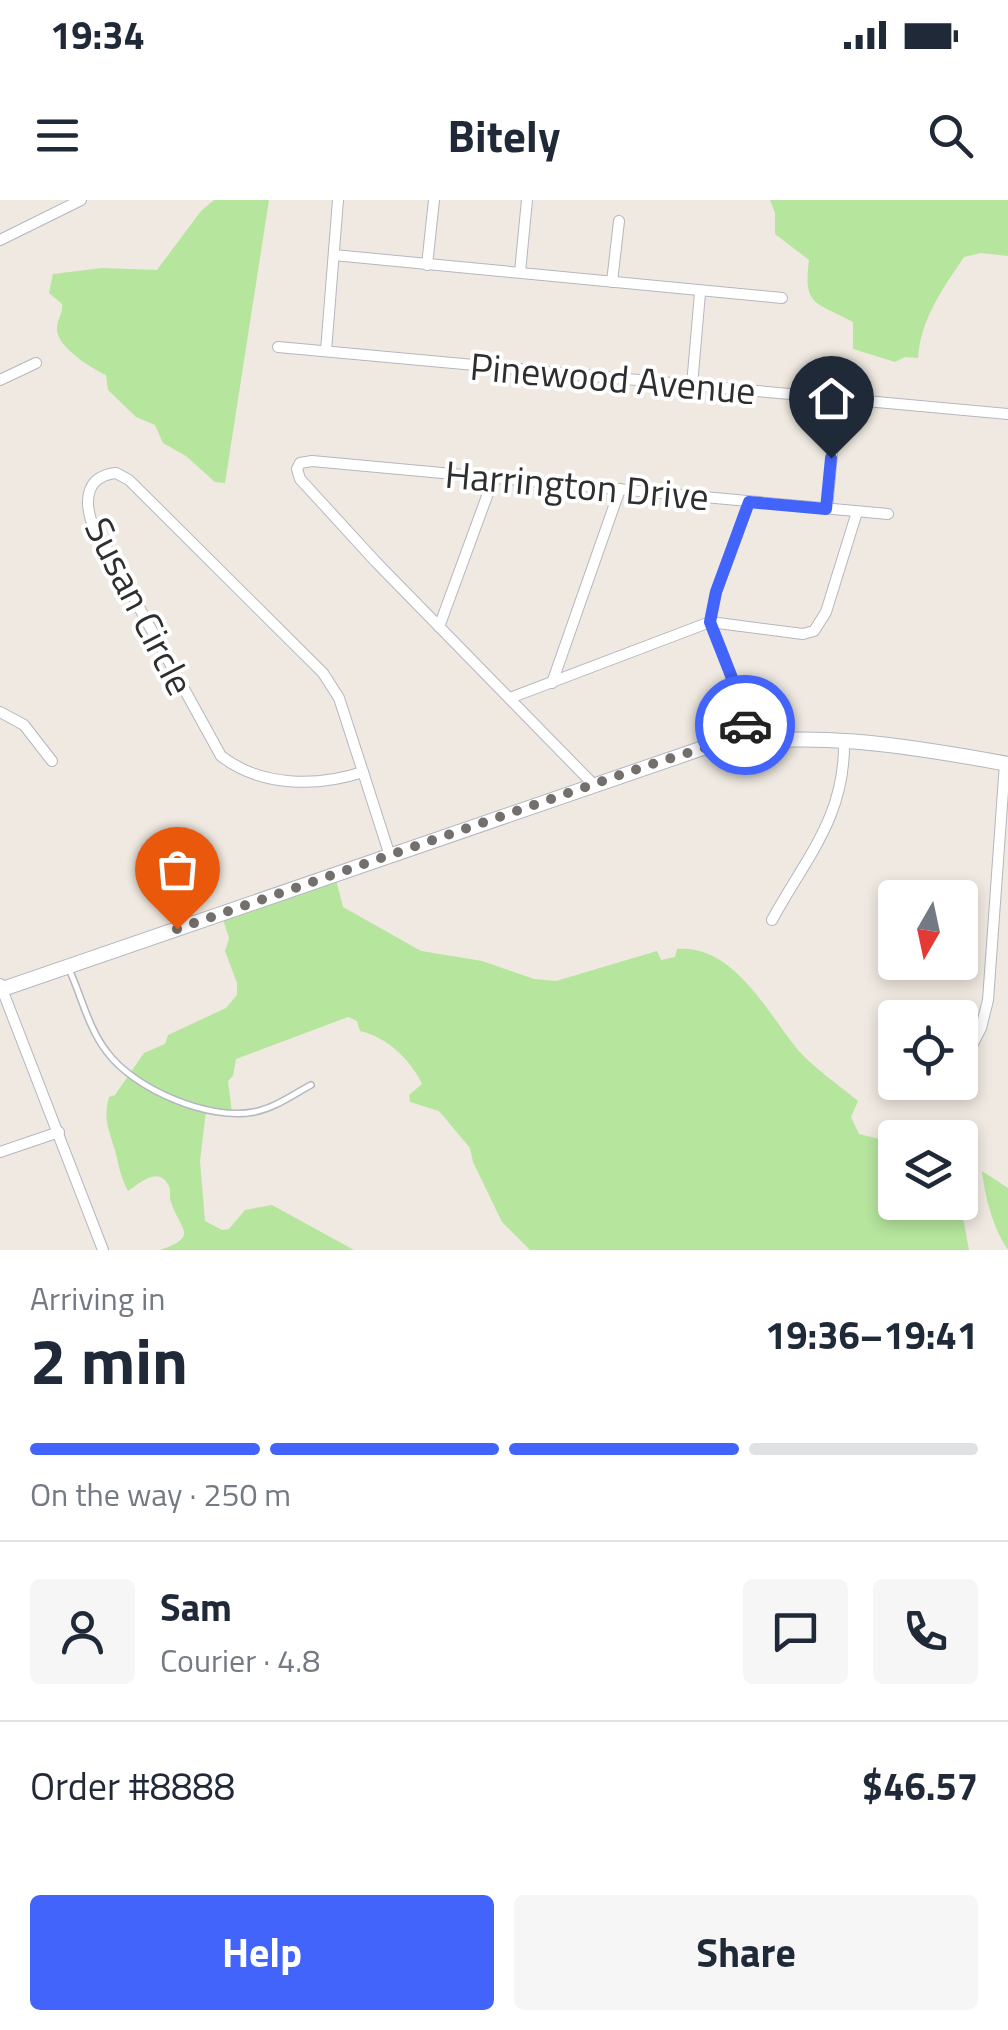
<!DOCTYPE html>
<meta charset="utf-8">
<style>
:root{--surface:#fff;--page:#f6f6f7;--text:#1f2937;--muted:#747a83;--line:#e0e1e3;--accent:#4264fb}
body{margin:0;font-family:"Titillium Web",sans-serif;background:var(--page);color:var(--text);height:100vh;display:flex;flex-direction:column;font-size:38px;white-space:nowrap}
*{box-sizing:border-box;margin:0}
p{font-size:32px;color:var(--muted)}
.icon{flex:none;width:55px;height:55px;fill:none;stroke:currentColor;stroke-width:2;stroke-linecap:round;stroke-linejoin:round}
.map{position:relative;height:1050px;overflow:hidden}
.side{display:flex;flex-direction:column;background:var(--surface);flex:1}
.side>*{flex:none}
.needle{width:65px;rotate:189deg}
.tools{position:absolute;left:878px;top:680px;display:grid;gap:20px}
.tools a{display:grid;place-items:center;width:100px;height:100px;border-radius:10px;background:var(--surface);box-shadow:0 5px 15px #0003;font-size:50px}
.pin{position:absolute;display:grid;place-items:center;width:85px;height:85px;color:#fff;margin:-102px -42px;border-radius:50% 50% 50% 0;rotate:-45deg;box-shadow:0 0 10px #0007}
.pin .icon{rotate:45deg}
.courier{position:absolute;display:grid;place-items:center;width:100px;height:100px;margin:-50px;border:8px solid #4264fb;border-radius:50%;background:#fff;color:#222;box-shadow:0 2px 12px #0007}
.overview em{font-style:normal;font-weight:700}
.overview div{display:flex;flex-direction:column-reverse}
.overview{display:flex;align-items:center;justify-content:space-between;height:170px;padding:0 30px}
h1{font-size:65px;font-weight:700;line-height:75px}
.bar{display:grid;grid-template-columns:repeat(4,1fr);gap:15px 10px;align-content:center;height:120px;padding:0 30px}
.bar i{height:12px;border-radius:8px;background:var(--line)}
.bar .current{background:var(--accent)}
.bar p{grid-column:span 4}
.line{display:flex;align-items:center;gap:25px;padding:0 30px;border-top:2px solid var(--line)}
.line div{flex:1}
.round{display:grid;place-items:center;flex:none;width:105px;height:105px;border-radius:10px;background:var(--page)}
.action{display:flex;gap:20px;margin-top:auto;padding:20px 30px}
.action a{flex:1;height:115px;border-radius:10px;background:var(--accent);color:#fff;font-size:40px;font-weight:700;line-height:115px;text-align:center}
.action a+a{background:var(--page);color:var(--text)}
.status{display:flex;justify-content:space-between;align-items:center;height:70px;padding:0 50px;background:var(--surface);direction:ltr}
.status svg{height:28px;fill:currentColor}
header{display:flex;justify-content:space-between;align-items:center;height:130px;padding:0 30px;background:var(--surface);font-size:45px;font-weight:700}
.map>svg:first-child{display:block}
</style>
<div class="status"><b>19:34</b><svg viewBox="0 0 49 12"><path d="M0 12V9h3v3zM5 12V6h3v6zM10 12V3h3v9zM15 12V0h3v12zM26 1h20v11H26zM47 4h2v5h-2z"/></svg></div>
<header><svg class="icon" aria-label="menu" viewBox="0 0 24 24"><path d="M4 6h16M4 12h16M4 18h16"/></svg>Bitely<svg class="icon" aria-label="search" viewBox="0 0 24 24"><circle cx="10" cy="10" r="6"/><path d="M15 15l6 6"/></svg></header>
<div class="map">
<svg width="1008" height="1050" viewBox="0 0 1008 1050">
<rect width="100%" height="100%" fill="#efe9e1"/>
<g fill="#b6e59e">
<path d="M214,0H269L225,283L215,282L186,256L163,243L155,225L136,217L108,190L106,175C92,169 56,146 57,129C57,119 63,114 62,104L49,93L53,74L102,68L157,70L201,11Z"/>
<path d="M770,0H1008V56L981,53L964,57C942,90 921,118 918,158L905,157L895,162L853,149V122C815,101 803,107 809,60L775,34V13Z"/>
<path d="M335,676L343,707L421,751L482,761L534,779L556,781L657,751L661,760L675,757L677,749C734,744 768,814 798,850C815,869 839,885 858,901L851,917L859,934L883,940L895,954V1002L956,1003L964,1023L969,1050H530L502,1022L473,962L470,948L439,911L410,902L409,895L422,884C411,860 387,837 360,831L357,821L348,817L236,859L233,876L228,881L232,913L206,911L200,961L205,1021L222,1030L229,1029L245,1010L272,1005L354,1050H160C201,1036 179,1029 171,1002C169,997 171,990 169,986C158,964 138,985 128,991C118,971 119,962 113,944C107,925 104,917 109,897L115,895L144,853L165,844L168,835L226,808L237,795V783L225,751L229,738L222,716Z"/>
<path d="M982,971L1008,988V1050C993,1028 985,998 982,971Z"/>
</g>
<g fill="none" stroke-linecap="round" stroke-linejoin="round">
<defs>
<path id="lane" d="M68,767C81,794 88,828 107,852C134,889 209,921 254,912C275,908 292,895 311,885"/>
<g id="street">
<polyline points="0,40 81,0"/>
<polyline points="334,55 782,98"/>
<polyline points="427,65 434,0"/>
<polyline points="520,72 527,0"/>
<polyline points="612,82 619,21"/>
<polyline points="278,147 1008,214"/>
<polyline points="326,151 338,0"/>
<polyline points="0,180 36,163"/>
<polyline points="692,185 700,93"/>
<path d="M116,273L129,280L323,473L339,498L363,572C317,587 261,587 221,556L91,320C84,297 88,276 116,273Z"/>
<polyline points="827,309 837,198"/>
<polyline points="439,427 494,277"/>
<polyline points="552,483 620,289"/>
<polyline points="510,498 710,422 803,434 814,431 826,412 857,312"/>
<polyline points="0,512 24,525 52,561"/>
<polyline points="746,541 739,495 710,422 716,392 749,302"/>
<polyline points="363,572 390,656"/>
<polyline points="593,584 376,362 300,279 297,269 300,263 312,261 888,314"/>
<path d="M772,720C807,656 846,616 844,539"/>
<polyline points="0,784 103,1050"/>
<polyline points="960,869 981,828 988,800 1005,563"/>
<polyline points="955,885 956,882"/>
<polyline points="0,952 59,932"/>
</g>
<path id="secondary" d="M0,790L700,549C803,528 905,545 1008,564"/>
</defs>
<use href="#lane" stroke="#b4b7c1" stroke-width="8"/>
<use href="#street" stroke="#b4b7c1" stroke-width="12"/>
<use href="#secondary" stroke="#b4b7c1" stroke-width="16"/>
<use href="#lane" stroke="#fff" stroke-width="5"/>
<use href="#street" stroke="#fff" stroke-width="10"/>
<use href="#secondary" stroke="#fff" stroke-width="14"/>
</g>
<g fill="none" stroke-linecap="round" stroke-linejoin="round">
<polyline stroke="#726f6d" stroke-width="10" stroke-dasharray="0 18" points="177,729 643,567 700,549 746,540 745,525"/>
<polyline stroke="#4264fb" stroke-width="12" points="745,525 739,496 710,422 716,392 749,302 826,309 831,258"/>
</g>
<g text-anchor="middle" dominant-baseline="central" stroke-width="8" stroke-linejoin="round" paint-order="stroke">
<g font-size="38" fill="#2e2e2e" stroke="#fff">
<text transform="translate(613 178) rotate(5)">Pinewood Avenue</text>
<text transform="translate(577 285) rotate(5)">Harrington Drive</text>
<text transform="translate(140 406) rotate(63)">Susan Circle</text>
</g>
</g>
</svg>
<div class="tools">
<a><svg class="needle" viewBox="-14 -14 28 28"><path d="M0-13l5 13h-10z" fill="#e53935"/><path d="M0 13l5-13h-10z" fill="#747a83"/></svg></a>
<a><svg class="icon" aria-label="locate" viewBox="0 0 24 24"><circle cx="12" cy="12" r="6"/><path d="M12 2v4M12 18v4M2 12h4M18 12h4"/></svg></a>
<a><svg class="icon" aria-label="layers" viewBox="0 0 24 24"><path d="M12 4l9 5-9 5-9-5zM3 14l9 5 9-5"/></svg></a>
</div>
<div class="pin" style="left:177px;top:729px;background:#ea580c"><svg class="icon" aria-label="bag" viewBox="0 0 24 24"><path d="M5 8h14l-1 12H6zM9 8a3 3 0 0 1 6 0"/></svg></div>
<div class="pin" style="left:831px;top:258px;background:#1f2937"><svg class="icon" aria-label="home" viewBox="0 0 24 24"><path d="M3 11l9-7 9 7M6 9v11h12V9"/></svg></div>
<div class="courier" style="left:745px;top:525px"><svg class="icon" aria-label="car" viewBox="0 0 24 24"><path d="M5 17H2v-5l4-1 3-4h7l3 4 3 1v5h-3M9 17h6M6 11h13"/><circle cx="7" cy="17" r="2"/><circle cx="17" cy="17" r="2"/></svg></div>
</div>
<section class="side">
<div class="overview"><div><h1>2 min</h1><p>Arriving in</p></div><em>19:36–19:41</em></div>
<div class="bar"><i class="current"></i><i class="current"></i><i class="current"></i><i></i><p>On the way · 250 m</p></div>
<div class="line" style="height:180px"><a class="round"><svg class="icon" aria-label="person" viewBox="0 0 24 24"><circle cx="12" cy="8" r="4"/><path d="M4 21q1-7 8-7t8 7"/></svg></a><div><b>Sam</b><p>Courier · 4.8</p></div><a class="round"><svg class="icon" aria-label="chat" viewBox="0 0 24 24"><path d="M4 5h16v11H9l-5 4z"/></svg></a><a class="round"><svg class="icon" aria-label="phone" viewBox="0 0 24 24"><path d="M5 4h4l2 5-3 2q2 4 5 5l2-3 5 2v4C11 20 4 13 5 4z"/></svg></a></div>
<div class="line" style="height:130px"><div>Order #8888</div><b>$46.57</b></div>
<div class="action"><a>Help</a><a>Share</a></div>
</section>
